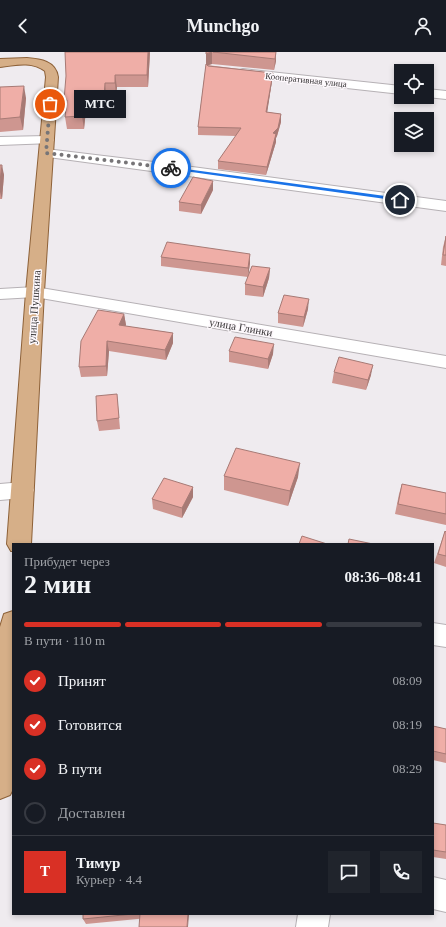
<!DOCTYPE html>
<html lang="ru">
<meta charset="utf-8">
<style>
:root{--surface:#171b24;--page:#20242c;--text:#f1f3f6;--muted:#9ea1a6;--line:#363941;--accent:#d93025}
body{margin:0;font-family:"Times New Roman",serif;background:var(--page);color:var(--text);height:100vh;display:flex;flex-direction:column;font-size:15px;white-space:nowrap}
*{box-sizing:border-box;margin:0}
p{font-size:13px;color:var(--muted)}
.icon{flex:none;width:22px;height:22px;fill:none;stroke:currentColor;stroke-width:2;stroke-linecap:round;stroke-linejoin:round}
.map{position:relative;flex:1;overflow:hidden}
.side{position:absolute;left:12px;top:491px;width:422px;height:372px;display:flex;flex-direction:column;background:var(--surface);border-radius:0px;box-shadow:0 2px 6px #0003}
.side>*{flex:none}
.tools{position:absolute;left:394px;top:12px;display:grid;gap:8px}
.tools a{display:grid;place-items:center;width:40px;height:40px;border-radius:0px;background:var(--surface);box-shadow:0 2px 6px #0003;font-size:20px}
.pin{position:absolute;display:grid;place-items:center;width:34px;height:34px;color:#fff;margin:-17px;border:2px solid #fff;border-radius:50%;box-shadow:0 1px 4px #0007}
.courier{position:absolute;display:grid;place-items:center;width:40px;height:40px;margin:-20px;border:3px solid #1a73e8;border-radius:50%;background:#fff;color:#222;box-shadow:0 1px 5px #0007}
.bubble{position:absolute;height:28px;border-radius:0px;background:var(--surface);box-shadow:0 2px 6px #0003;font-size:13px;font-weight:700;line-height:28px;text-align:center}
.headline em{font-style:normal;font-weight:700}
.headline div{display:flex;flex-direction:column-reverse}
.headline{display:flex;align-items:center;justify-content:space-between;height:68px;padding:0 12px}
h1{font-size:26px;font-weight:700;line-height:30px}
.bar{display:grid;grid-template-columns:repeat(4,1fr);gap:6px 4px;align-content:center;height:48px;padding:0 12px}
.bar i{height:5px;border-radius:3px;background:var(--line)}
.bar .on{background:var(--accent)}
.bar p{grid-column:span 4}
.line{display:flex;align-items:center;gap:10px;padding:0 12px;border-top:1px solid var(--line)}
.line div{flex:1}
.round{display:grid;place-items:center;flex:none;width:42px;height:42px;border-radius:0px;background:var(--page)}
ol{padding:0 12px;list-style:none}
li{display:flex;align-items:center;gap:12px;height:44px}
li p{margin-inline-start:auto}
li .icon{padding:4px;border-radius:50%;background:var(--accent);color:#fff;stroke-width:4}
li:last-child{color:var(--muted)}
li i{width:22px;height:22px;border:2px solid var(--line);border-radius:50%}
header{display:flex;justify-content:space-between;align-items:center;height:52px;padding:0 12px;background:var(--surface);font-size:18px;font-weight:700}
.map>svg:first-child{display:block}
</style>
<header><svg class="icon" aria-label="back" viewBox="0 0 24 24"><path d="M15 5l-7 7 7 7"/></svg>Munchgo<svg class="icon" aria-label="person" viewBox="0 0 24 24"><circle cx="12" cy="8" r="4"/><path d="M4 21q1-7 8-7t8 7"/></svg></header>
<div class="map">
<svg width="446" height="875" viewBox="0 0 446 875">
<rect width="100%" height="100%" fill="#efebef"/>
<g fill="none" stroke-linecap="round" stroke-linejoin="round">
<defs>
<g id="minor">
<polygon points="243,17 401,34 401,42 239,24 237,21 239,18"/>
<polygon points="427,37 446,39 446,47 427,45"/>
<polygon points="47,84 52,85 54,88 52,91 0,93 0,85"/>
<polygon points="46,97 170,112 446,149 446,159 41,104 39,101 41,98"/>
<polygon points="35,235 446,304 446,316 35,245 0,247 0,237"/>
<polygon points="23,430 31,432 34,438 31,444 23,446 0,448 0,432"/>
<polygon points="433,571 446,573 446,595 433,593"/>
<polygon points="433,825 446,828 446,860 433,857"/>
<polygon points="298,862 330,862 328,875 296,875"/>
</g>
<g id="major">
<path d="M27,6C40,7 56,9 58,25L44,240L31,492H13V499H11L7,492L26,240L46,25L45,19C32,9 15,13 0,15V7Z"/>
<polygon points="13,559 13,737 10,743 0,747 0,575 4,562"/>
</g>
</defs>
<use href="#minor" stroke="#b6b1b5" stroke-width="2"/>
<use href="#major" stroke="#8d6138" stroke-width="2"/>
<use href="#minor" fill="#fff" fill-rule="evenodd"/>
<use href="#major" fill="#d6af88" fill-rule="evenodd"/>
</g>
<g fill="#ce9690">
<polygon points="150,0 148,35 117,35 116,43 106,43 106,57 86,58 84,77 67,77 65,65 66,59 64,48"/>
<polygon points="206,0 276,0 276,9 274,18 212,12 207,13 273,21 272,29 267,60 281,62 281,70 277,84 276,86 276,90 266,123 218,117 218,109 236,84 198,83 198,75 206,12"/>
<polygon points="0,35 26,46 23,78 0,80"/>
<polygon points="0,113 4,123 2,147 0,147"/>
<polygon points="213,138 201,162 179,159 179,150"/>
<polygon points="446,184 446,214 441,213 443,195"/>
<polygon points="250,202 250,211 248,225 161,214 161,205"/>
<polygon points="270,216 269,226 263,245 245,243 245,232"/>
<polygon points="308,257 303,275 278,271 278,261"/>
<polygon points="124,262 126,273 125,274 173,281 173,291 166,308 109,299 107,324 81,325 79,315"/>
<polygon points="229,299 273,302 268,317 229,310"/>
<polygon points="334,320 371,323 366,338 332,331"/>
<polygon points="117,342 120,377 99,379 97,369"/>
<polygon points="224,424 298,425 288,454 224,438"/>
<polygon points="402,432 446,441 446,473 395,462 399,442"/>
<polygon points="193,435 193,445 182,466 153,457 152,447"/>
<polygon points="445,479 446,480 446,515 434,511"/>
<polygon points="433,674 446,677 446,711 433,708"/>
<polygon points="433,771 446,773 446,807 433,805"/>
<polygon points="83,862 189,862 86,872 83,867"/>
</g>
<g fill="#a77a75">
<polygon points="148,0 150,0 148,35 147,23"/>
<polygon points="212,0 212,12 206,14 206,2"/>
<polygon points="276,0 276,9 274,18 275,7"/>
<polygon points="273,21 272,29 266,68 266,60"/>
<polygon points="115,23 117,35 116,43 115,31"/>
<polygon points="105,31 106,43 106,57 104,45"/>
<polygon points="24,34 26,46 23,78 20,65"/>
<polygon points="85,46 86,58 84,77 82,64"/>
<polygon points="281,62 281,70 277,84 276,86 276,90 266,123 267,115 273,81"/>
<polygon points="2,113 4,123 2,147 0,140 0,129"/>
<polygon points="213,129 213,138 201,162 201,153"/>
<polygon points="250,202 250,211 248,225 248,216"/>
<polygon points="270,216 269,226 263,245 263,235"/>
<polygon points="309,247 308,257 303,275 304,265"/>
<polygon points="124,262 126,273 120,283 119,273"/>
<polygon points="173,281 173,291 166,308 165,298"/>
<polygon points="107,289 109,299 107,324 106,314"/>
<polygon points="274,292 273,302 268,317 268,307"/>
<polygon points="373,313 371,323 366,338 368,328"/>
<polygon points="300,411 298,425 288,454 290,439"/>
<polygon points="193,435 193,445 182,466 182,456"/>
<polygon points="188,862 189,862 188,875 187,875"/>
</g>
<g fill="#efaea7" stroke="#a77a75">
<polygon points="65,0 148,0 147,23 115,23 115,31 105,31 104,45 85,46 82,64 65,65 67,48 64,48 66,24"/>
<polygon points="206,0 212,0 206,2"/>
<polygon points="213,0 276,0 275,7"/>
<polygon points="206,12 208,14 273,21 266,60 281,62 278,76 273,81 276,82 267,115 218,109 241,76 198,75"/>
<polygon points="24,34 20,65 0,67 0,35"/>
<polygon points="0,113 2,113 0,129"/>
<polygon points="193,125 213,129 201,153 179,150"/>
<polygon points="446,184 446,203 443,203"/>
<polygon points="167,190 250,202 248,216 161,205"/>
<polygon points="252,214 270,216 263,235 245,232"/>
<polygon points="284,243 309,247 304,265 278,261"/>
<polygon points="98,258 124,262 119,273 173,281 165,298 107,289 106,314 79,315 81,289"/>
<polygon points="235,285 274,292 268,307 229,299"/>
<polygon points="339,305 373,313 368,328 334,320"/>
<polygon points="117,342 119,366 97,369 96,344"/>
<polygon points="236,396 300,411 290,439 224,424"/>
<polygon points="164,426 193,435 182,456 152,447"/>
<polygon points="402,432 446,441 446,462 398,452"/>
<polygon points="445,479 446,480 446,504 438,502"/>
<polygon points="302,484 327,492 299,492"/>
<polygon points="349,487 373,492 348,492"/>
<polygon points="433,674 446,677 446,702 433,699"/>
<polygon points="433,771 446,773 446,800 433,798"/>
<polygon points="83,862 133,862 83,867"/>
<polygon points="140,862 188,862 187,875 139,875"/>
</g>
<polygon fill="#1a73e8" points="171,115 400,146 402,148 400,149 170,117"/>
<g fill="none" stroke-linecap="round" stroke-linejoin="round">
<polyline stroke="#777577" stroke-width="4" stroke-dasharray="0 7.2" points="50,52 46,101 171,116"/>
</g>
<g text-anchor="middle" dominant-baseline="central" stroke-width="3" stroke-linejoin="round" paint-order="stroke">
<g font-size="9" fill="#373536" stroke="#fdf8fc">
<text transform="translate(306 28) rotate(6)">Кооперативная улица</text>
</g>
<g font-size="11" fill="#373536" stroke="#fdf8fc">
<text transform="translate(34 255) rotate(-86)">улица Пушкина</text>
<text transform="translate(241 275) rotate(10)">улица Глинки</text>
</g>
</g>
</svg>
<div class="tools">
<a><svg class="icon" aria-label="locate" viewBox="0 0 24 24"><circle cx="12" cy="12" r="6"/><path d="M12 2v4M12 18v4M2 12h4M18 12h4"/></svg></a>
<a><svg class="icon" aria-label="layers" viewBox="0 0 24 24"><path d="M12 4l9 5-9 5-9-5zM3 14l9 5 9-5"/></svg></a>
</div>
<div class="pin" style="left:50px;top:52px;background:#ea580c"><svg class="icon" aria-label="bag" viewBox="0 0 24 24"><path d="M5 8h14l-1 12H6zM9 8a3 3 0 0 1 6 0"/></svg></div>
<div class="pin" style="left:400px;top:148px;background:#1f2937"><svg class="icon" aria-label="home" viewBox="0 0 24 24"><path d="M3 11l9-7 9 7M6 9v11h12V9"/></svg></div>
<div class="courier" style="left:171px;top:116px"><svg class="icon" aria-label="bike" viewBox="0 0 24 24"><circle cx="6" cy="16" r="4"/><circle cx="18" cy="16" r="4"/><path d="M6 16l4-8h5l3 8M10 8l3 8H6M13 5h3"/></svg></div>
<div class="bubble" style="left:74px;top:38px;width:52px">МТС</div>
<section class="side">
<div class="headline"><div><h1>2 мин</h1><p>Прибудет через</p></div><em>08:36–08:41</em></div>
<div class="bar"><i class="on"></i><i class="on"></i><i class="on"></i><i></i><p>В пути · 110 m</p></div>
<ol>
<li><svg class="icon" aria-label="check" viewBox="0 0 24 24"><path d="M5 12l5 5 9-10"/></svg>Принят<p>08:09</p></li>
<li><svg class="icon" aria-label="check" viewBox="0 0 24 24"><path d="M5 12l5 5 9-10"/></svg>Готовится<p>08:19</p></li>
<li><svg class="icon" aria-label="check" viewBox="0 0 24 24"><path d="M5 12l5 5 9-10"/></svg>В пути<p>08:29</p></li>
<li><i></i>Доставлен</li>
</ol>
<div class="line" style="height:72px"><b class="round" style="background:var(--accent);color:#fff">Т</b><div><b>Тимур</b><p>Курьер · 4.4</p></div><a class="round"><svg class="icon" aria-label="chat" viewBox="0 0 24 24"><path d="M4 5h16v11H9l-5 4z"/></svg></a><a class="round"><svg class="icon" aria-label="phone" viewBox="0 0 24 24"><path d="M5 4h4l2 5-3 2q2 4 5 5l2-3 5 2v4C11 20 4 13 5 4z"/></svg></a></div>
</section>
</div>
